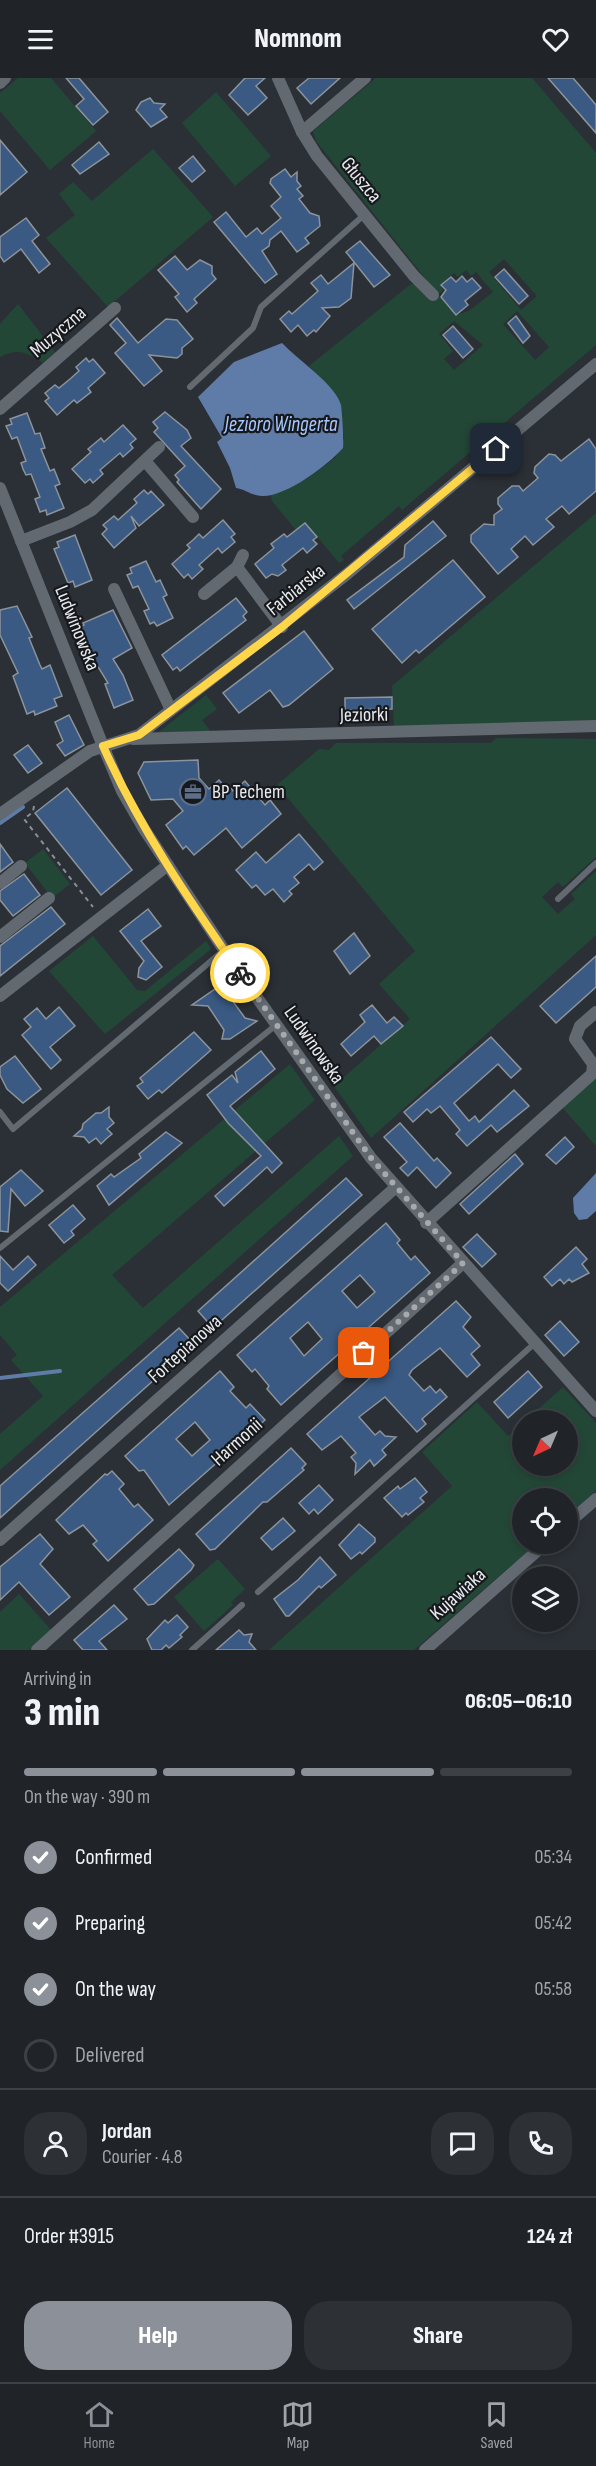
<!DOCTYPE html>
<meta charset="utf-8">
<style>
:root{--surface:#202428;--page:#2d3034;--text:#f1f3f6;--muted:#a2a4a8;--line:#3d4145;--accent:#8c9099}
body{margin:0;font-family:"Sofia Sans Condensed",sans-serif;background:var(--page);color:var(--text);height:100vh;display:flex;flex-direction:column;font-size:22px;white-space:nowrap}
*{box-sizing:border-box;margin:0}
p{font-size:20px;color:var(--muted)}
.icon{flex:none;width:33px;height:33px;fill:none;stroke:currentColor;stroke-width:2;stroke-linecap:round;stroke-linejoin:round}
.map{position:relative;height:1572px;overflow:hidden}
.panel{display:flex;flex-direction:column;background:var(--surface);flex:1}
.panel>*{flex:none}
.needle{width:39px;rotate:224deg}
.fabs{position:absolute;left:512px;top:1332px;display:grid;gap:12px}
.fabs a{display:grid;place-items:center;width:66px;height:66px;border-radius:50%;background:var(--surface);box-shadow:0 3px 9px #0003,0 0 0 2px var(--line);font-size:30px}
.pin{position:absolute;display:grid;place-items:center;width:51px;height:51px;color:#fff;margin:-26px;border-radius:12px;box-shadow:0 3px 9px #0006}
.courier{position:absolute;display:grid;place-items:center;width:60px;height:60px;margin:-30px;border:4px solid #ffd54a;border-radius:50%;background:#fff;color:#222;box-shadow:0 2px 8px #0007}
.head em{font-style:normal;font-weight:800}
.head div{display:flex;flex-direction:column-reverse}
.head{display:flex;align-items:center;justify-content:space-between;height:102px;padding:0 24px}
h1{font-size:39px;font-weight:800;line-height:45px}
.bar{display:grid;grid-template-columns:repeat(4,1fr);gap:9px 6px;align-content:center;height:72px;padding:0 24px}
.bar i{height:8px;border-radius:4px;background:var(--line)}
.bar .active{background:var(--accent)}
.bar p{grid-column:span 4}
.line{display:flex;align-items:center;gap:15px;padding:0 24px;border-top:2px solid var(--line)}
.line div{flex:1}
.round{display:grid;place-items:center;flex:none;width:63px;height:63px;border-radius:24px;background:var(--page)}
ol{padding:0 24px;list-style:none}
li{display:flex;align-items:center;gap:18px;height:66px}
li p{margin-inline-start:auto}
li .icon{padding:6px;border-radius:50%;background:var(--accent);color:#fff;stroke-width:4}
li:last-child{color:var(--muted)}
li i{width:33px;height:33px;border:3px solid var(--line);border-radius:50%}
.action{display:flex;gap:12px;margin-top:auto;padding:12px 24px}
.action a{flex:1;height:69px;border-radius:24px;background:var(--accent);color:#fff;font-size:24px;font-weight:800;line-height:69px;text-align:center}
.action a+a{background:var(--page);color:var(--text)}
header{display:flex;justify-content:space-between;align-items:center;height:78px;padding:0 24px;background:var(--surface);font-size:27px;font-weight:800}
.tab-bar{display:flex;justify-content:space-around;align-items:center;height:84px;border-top:2px solid var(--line);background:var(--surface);font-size:16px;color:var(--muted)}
.tab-bar a{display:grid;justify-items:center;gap:3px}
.tab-bar .active{color:var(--accent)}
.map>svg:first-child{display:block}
</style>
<header><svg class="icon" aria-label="menu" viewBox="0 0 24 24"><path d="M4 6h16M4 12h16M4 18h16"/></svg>Nomnom<svg class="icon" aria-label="heart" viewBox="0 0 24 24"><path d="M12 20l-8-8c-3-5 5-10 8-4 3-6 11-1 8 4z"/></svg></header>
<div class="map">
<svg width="596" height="1572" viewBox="0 0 596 1572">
<rect width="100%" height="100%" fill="#2b3036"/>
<g fill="#234737" fill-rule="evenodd">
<polygon points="18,0 51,0 96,53 50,92 0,33 0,15"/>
<path d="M376,0H532L596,75V267L402,432L399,428L341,478L344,482L339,485L306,445L296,452L272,423L271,417L308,400L335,380L344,360L335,317L309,288L411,206H419L436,214L316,63L313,53ZM504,181L537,218L521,232L489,194ZM466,192L471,198L476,194L493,214L469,233L456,237L438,217L443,212L440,207L454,195L458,199ZM517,233L549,269L535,282L503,246ZM454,243L483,267L454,292L444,281L453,273L439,256Z"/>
<polygon points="216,14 271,78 235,108 182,45"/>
<polygon points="153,71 213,139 108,229 46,160 75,137 59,116 73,104 92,123"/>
<path d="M18,226L55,274L43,285C27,274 18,270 0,279V246Z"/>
<polygon points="596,435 596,643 394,649 392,608"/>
<polygon points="206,617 217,631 202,642 211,654 160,656 159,654"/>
<polygon points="496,660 596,661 596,779 563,809 558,804 542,819 558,836 575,821 571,816 596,793 596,857 371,1060 334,1008 410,941 379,906 415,873 277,707 319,671 329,672 336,665 491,665"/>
<polygon points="43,771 70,806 52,820 25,785"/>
<polygon points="93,858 137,912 145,913 206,863 211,871 105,956 49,893"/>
<polygon points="290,986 315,1022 112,1197 143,1230 339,1058 353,1078 0,1392 0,1356 43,1318 11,1282 17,1277 0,1257 0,1229"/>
<polygon points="596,998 596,1068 562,1029"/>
<polygon points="563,1309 596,1345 596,1413 567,1438 567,1420 522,1420 522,1466 536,1466 414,1572 269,1572 452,1408 422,1374 477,1324 508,1358 522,1346 522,1388 567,1388 567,1342 526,1342"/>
<polygon points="218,1481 245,1511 231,1524 233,1527 204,1553 174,1519"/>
<polygon points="19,1516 51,1552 29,1572 0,1572 0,1534"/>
</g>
<g fill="#5f7ba8">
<path d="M282,265C297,281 336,307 341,327C342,334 344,362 343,370C328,387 286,419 262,418C252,418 245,411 236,410L230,390L217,364L222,360L198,319L234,284Z"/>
<polygon points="596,1095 596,1133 587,1141 579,1142 574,1135 573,1120"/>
</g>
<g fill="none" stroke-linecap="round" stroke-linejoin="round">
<g stroke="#5f7ba8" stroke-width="4">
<polyline points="0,745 23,729"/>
<polyline points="0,1300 60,1293"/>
</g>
</g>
<g fill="#3a5a83" stroke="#8d939a" stroke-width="1.5" fill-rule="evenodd">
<polygon points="66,0 79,0 108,34 93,47 76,28 84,21"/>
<polygon points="245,0 265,0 256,8 267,20 248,37 229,17"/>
<polygon points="309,0 340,0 311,26 297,10"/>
<polygon points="548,0 573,0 586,15 596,27 596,55"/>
<polygon points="150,20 154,25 165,26 160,31 167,39 151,49 136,32 141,24"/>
<polygon points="0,62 27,94 0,117"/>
<polygon points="99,64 109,76 80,96 72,87"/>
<polygon points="193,78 205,93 192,104 179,90"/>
<polygon points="285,91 291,99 297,94 297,103 301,108 297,111 303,118 299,121 310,135 319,138 320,148 305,160 309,165 297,174 281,153 270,162 269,168 262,173 277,196 265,205 214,144 226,134 246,159 257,150 262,156 281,140 271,128 281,119 270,105 271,101"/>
<polygon points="26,140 39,157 32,163 50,186 39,195 21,171 4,184 0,178 0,159"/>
<polygon points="360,163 390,197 374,209 346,174"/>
<polygon points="175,178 187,192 200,182 212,188 212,196 216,201 194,221 197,225 187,234 175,219 179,216 158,192"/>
<polygon points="354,185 351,220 339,229 322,230 330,238 316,254 314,252 307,258 298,247 291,254 280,241 289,233 292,236 318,213 311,205 321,197 328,206"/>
<polygon points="504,191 528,218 519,226 495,199"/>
<polygon points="462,198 467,204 472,200 481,210 465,223 468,227 456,237 441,219 446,212 441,207 451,199 456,204"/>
<polygon points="516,238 530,258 523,265 508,245"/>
<polygon points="117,240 138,265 166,241 177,242 193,261 182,270 182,276 177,280 149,277 162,293 144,308 115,275 126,265 110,247"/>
<polygon points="453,248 473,271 463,280 443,257"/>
<polygon points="86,280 89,284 93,281 105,295 88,310 91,314 77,325 74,322 57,337 45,323 49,320 45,315 55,307 59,310 70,301 79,293 76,289"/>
<polygon points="165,334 187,352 191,360 181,368 221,411 201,431 177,404 179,402 175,397 185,388 154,354 158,350 153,344"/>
<polygon points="27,335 35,356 40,355 45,370 41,371 50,393 54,391 60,406 55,408 64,430 47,437 46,432 40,434 35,421 40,419 31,396 26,397 23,391 21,385 26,383 17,359 12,361 6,348 12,346 10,341"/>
<polygon points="123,347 136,361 130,366 133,370 123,379 120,375 100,392 103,396 93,405 90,401 85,405 72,391 91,374 88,371 101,360 104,364"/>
<polygon points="589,361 596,371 596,413 569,436 562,428 546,441 554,449 533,467 525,458 511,471 518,479 498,496 471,464 471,457 484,446 494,447 494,437 502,431 498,426 498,420 512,408 519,408 523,413 538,400 534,395 535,389 549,376 555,377 561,383"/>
<polygon points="144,412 148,416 151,413 164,427 139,448 131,438 136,450 114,470 102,456 107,451 103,447 114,438 118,442 137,425 134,421"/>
<polygon points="223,442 235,456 231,459 235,464 222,475 218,470 199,487 203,491 192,501 188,496 184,500 172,486 190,470 187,467 193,462 199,456 203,460"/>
<polygon points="433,443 446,458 354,531 347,522 404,479 405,467"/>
<polygon points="305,445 317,459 313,462 317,466 307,475 303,470 282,487 286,492 278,498 272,496 266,500 255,486 274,470 271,466 284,456 287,459"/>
<polygon points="75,457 92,502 75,509 73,503 68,505 54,471 59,469 57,464"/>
<polygon points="453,482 485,519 419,575 416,572 402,585 372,551"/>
<polygon points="146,483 156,504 160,502 167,517 163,519 173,540 157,548 154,544 150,546 144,533 149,531 138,508 133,510 127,497 132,495 130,490"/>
<polygon points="236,520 247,534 243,538 246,542 180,593 177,589 173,592 162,577"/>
<polygon points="17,528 32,559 29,560 40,587 42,591 50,587 62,618 54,621 57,628 35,637 34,633 27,636 13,598 18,595 0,557 0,532"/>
<polygon points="113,532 132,570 113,581 123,597 133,622 114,630 105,606 108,605 92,579 79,550 84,547 83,545"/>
<polygon points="304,553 333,591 289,627 283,629 270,612 239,635 223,615"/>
<polygon points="392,619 392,631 345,632 345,620"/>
<polygon points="69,637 84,667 65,678 57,667 63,663 55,644"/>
<polygon points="28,667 42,685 28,695 14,677"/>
<polygon points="198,682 199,700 209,711 219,702 228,712 231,710 233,713 245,703 265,727 270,722 281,736 242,770 226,750 194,777 186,768 183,771 166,747 183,733 173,721 151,722 138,695 144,684"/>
<polygon points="67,710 132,792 101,817 35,735"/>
<polygon points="299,756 323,784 314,792 309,786 294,799 299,805 289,813 292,816 284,824 273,811 265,817 256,807 252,810 236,792 256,774 266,785"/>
<polygon points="0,766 13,784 0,794"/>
<polygon points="24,796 40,817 13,838 0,822 0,813"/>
<polygon points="51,829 65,846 0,898 0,868"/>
<polygon points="148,831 161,848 141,863 162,889 146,902 138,899 139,890 144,883 120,853"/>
<polygon points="354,855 370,878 350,896 334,873"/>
<polygon points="596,878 596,909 556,945 540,928"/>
<polygon points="231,900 226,914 245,940 257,943 230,961 222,961 224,952 208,928 192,927"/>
<polygon points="372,927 387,945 394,939 403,948 381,966 374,958 351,978 341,966 365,944 360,937"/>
<polygon points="59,929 75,948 50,969 61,982 51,991 22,957 31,949 24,941 37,930 46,941"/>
<polygon points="194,954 211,972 162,1015 159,1012 148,1021 137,1008 143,1004 140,1000"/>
<polygon points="491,959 521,991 511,1000 498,986 454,1025 469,1043 475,1038 479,1044 514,1012 529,1028 497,1054 491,1047 467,1068 456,1056 460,1052 440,1028 431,1035 427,1031 413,1044 404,1034"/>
<polygon points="261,973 275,991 230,1028 282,1085 272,1095 267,1089 224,1128 215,1118 261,1078 228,1045 207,1017 232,997 238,1005 235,994"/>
<polygon points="15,978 41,1011 23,1025 7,1011 0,997 0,989"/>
<polygon points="109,1029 109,1039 114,1045 107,1051 112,1056 106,1061 101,1066 96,1060 89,1065 84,1059 74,1058 82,1051 83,1046 96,1035 101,1035"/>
<polygon points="400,1045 434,1083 437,1080 451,1095 436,1110 417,1089 408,1098 400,1090 407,1084 384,1059"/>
<polygon points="166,1054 182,1065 109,1127 97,1108 111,1096 114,1099 141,1080 139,1076"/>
<polygon points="565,1059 574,1069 556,1086 546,1077"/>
<polygon points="515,1076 523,1086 469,1136 460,1126"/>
<polygon points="21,1092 43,1113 25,1128 11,1111 8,1154 0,1153 0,1109"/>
<polygon points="346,1100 362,1117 213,1250 198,1233"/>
<polygon points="73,1127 85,1141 71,1153 74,1157 64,1165 49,1147"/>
<path d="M386,1145L400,1162L397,1165L411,1182L415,1178L430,1195L281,1327L267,1311L269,1308L255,1291L252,1294L237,1277ZM360,1197L375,1214L357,1230L342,1213ZM308,1244L322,1261L304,1278L290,1260Z"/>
<polygon points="477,1156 496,1176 482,1189 463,1169"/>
<polygon points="576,1169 587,1181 582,1186 589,1195 572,1204 569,1201 564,1206 560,1201 552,1208 544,1199"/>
<polygon points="0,1178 13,1192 28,1178 36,1187 8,1213 0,1205"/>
<polygon points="456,1223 471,1239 463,1249 480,1268 471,1276 480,1287 467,1299 440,1270 412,1292 409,1297 424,1313 430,1308 436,1315 440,1311 447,1319 422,1341 426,1346 417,1354 385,1319 359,1339 375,1357 380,1353 385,1358 396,1359 382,1372 386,1377 374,1388 370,1382 355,1396 356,1385 351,1379 356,1375 341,1358 322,1372 307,1356"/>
<polygon points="560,1243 579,1264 564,1278 545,1257"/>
<polygon points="179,1250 194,1266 0,1440 0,1408"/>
<path d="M220,1293L234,1309L230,1313L246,1330L250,1326L265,1342L169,1427L144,1392L139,1393L125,1378ZM195,1344L210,1362L192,1378L176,1361Z"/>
<polygon points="528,1293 542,1309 508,1340 494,1324"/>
<polygon points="291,1370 306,1386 302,1390 304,1392 267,1424 263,1424 215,1471 210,1472 196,1456"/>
<polygon points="112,1393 124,1406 119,1411 134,1429 138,1426 153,1442 108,1483 93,1466 97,1463 83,1447 69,1456 56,1442 105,1396 107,1397"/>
<polygon points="415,1400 427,1414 420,1420 424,1424 408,1437 406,1435 402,1439 384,1420 398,1408 400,1411"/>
<polygon points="319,1407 333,1422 318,1436 314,1431 309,1436 299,1425"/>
<polygon points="283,1440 295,1453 272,1472 261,1460"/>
<polygon points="359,1446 375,1460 375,1464 362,1476 360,1474 351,1481 339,1467"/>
<polygon points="40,1456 53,1471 40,1486 70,1519 49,1537 19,1504 0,1522 0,1489"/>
<polygon points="179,1471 194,1487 191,1492 154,1526 148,1527 134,1511"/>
<polygon points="320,1479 336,1497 321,1510 319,1508 289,1538 286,1538 274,1521 298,1502"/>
<polygon points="114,1527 127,1541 99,1563 107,1572 83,1572 74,1562"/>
<polygon points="177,1537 188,1549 180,1557 182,1559 169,1570 166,1567 161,1572 152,1572 147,1561 165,1542 168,1545"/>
<polygon points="239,1552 244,1557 252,1556 249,1564 256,1572 216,1572"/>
</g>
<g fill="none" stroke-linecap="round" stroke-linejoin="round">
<polyline stroke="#8b8f94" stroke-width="2" stroke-dasharray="4.5 4.5" stroke-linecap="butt" points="34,728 33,734 24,741 93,829"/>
<g stroke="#636970" stroke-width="6">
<polyline points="190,309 253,250 261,229 364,137"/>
<polyline points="558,821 596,785"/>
<polyline points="0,1034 13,1051 224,872"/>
<polyline points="0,1170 276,947"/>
<polyline points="258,1514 535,1265"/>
<polyline points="192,1572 242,1527"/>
</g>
<g stroke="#636970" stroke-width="12">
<polyline points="278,0 302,54 317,78 414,198 433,217"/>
<polyline points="0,5 5,0"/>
<polyline points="302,54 365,0"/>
<polyline points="0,331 115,230"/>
<polyline points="146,384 193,439"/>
<polyline points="0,410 103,668 122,713 144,751 236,890 371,1080 596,1333"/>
<polyline points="21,463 70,444 92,432 159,369"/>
<polyline points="237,489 243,477"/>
<polyline points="114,511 171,632"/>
<polyline points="204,516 237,489 282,549"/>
<polyline points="133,661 596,648"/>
<polyline points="0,736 90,673 139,657 347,496 596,286"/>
<polyline points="0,805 21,788"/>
<polyline points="0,859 49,820"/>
<polyline points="0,918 168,787"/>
<polyline points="426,1145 592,996 593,986 575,961 580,948 596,934"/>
<polyline points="567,1446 596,1421"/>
<polyline points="0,1462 396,1109"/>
<polyline points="37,1572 463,1185"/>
<polyline points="425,1572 545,1466"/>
</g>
</g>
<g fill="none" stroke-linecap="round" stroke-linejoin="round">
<polyline stroke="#a6aaae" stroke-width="6" stroke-dasharray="0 10.8" points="240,895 371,1080 463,1185 364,1275"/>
<path stroke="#ffd54a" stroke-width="8" d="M240,895C189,822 139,749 103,668L139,657L282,549L496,371"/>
</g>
<defs>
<symbol id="office-ring" viewBox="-11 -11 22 22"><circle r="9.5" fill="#16181b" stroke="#5c6f8a" stroke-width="1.5"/><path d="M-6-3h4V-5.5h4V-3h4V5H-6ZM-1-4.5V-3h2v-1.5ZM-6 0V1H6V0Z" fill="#5c6f8a"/></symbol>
</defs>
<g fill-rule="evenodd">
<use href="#office-ring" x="178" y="699" width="30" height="30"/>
</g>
<g text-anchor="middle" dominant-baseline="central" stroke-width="4.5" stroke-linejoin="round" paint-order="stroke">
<g font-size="20" fill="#e8ebef" stroke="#16181b">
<text transform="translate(361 102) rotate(51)">Głuszca</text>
<text transform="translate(58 254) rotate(-41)">Muzyczna</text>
<text transform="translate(296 512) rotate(-39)">Farbiarska</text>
<text transform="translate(77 550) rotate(68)">Ludwinowska</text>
<text transform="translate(364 637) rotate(-1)">Jeziorki</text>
<text transform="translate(314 967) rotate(55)">Ludwinowska</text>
<text transform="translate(185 1271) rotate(-42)">Fortepianowa</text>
<text transform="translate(237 1364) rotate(-42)">Harmonii</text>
<text transform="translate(458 1516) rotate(-42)">Kujawiaka</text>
</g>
<g font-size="20" fill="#e8ebef" stroke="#16181b" text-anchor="start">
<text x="212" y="714">BP Techem</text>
</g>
<g font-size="21" font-style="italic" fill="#a6c8fe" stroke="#16181b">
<text x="281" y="346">Jezioro Wingerta</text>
</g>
</g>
</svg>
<div class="fabs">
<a><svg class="needle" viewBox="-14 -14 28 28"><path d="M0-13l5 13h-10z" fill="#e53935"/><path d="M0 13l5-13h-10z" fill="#a2a4a8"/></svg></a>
<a><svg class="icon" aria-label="locate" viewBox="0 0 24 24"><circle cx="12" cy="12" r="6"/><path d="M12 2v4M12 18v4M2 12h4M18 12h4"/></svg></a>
<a><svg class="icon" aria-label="layers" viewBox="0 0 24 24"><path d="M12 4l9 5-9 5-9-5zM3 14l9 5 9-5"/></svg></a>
</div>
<div class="pin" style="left:364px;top:1275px;background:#ea580c"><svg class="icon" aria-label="bag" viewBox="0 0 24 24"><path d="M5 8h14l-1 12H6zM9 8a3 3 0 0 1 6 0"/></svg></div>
<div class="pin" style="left:496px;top:371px;background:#1f2937"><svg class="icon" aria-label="home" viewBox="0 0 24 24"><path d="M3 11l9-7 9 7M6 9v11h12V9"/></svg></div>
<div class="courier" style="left:240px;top:895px"><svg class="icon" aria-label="bike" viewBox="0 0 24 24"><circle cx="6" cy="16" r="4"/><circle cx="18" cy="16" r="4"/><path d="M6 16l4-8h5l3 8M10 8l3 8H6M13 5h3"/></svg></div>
</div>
<section class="panel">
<div class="head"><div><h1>3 min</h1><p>Arriving in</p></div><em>06:05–06:10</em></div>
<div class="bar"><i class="active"></i><i class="active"></i><i class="active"></i><i></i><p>On the way · 390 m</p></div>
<ol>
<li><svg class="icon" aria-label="check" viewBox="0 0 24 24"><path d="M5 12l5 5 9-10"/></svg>Confirmed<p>05:34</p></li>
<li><svg class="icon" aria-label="check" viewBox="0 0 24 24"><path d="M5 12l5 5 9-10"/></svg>Preparing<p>05:42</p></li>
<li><svg class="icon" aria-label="check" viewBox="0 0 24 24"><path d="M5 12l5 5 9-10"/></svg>On the way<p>05:58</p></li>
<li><i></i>Delivered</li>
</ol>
<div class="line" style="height:108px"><a class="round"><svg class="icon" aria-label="person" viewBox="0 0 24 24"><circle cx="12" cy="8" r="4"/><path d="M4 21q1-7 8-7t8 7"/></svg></a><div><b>Jordan</b><p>Courier · 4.8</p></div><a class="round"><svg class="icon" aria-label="chat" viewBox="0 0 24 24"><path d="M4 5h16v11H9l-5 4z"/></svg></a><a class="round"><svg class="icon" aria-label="phone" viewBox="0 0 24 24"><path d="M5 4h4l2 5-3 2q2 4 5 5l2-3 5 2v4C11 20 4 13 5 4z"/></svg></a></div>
<div class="line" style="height:78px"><div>Order #3915</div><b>124 zł</b></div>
<div class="action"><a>Help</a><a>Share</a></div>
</section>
<nav class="tab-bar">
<a class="active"><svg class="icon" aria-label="home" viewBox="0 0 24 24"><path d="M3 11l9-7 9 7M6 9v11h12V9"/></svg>Home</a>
<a><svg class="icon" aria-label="map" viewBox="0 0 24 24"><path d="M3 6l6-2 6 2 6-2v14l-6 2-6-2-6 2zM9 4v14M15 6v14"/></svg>Map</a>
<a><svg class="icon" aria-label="saved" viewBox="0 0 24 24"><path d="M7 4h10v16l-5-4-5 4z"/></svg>Saved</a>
</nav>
